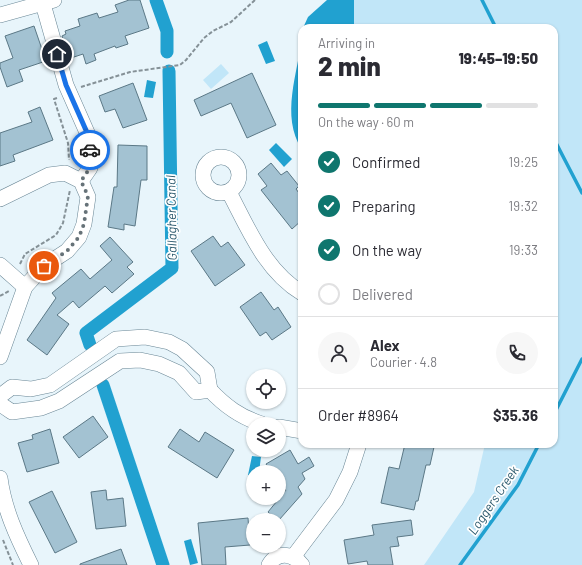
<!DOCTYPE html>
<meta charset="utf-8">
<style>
:root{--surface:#fff;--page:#f7f7f7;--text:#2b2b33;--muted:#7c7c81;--line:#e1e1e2;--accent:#0f766e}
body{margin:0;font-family:Barlow,sans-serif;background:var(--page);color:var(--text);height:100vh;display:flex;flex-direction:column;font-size:15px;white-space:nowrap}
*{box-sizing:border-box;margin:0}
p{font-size:13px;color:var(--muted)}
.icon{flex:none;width:22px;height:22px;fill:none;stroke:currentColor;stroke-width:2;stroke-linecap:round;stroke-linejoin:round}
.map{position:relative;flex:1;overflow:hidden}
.drawer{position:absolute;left:298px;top:24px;width:260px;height:424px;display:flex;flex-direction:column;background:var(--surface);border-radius:12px;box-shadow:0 1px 3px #0004}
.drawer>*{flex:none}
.tools{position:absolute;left:246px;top:369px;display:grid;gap:8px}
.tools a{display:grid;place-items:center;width:40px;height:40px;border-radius:50%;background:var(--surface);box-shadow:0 1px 3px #0004;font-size:20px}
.pin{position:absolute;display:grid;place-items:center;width:34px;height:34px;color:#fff;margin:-17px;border:2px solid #fff;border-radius:50%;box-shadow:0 1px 4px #0007}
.courier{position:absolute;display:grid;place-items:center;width:40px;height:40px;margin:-20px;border:3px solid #1a73e8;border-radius:50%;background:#fff;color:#222;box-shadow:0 1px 5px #0007}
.head em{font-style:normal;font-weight:800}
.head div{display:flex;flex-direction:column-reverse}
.head{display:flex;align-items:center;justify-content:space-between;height:68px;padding:0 20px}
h1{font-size:26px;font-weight:800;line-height:30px}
.bar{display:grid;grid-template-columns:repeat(4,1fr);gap:6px 4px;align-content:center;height:48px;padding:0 20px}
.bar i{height:5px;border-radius:3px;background:var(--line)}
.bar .current{background:var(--accent)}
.bar p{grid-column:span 4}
.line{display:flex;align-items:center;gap:10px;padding:0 20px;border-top:1px solid var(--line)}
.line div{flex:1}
.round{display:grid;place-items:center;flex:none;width:42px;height:42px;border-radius:21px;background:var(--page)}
ol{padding:0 20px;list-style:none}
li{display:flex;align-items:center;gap:12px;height:44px}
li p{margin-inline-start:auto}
li .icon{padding:4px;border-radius:50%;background:var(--accent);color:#fff;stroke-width:4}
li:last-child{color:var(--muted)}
li i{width:22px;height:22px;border:2px solid var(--line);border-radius:50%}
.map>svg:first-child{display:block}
</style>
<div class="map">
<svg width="582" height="565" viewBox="0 0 582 565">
<rect width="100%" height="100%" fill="#e8f5fb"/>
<g fill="#c1e6f8">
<polygon points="354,0 582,0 582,565 424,565 474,492 485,444 554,444 554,28 354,28"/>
<polygon points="221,64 229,73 211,89 203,80"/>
</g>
<g fill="#21a1d0">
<polygon points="327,0 354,0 354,28 303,28 308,17"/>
<path d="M302,36V150C280,115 298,74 302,36Z"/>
<polygon points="267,41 275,61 266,64 258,45"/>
<polygon points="147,80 156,82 153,98 144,97"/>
<polygon points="276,143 292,159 284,167 269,150"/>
<polygon points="252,456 261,457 259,472 253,472 253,476 248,475"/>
<polygon points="191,539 198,563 190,565 184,541"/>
</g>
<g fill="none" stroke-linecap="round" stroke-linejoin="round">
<g stroke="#21a1d0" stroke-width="3.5">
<polyline points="482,0 496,28"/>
<polyline points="554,139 582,193"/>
<polyline points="554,414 582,359"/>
<polyline points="460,565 518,485 539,444"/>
</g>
<g stroke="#21a1d0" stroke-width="13">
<polyline points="156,0 167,31 167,52"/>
<polyline points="90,345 86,333 172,268 169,71"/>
<polyline points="103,385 163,565"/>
</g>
</g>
<g fill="#a3c2d2" stroke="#5b7886">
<polygon points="129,0 140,0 149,28 125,36 128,44 116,48 115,46 94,54 96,60 86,64 83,54 68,59 62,36 66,34 65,31 80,26 78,19 97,13 99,18 118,12 115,5"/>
<polygon points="34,26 46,61 19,70 23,81 7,87 0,67 0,63 13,58 5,36"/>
<polygon points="252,73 276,125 247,138 231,103 201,116 194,100"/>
<polygon points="133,83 147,120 123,128 115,109 105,112 99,96"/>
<polygon points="40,107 53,140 13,155 15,161 0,166 0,133 32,122 28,112"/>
<polygon points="118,145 147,146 147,180 141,180 135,226 124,224 124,230 108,227 114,187 117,187"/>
<polygon points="271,163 281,175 287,171 299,186 296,189 302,197 302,220 292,229 261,190 267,186 258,174"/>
<polygon points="213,236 221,247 228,242 245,265 215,286 191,251"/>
<polygon points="110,237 133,262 127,267 134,274 112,293 105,286 79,308 73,301 57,315 69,324 47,355 27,340 56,298 52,293 81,269 90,279 112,260 100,246"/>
<polygon points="261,292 274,310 278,307 291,327 272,340 266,332 260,336 240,307"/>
<polygon points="93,416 108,437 79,458 63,437"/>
<polygon points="50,429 59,463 27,472 18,443 33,439 32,435"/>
<polygon points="180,429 199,442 205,432 234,450 217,478 168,447"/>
<polygon points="405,444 423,444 434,447 430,465 426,465 418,501 416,501 414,510 381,503 389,467 399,469"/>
<polygon points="290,450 298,464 309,457 314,466 302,473 305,479 298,487 302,494 279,520 277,520 268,512 286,490 279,485 279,472 271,472 266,464"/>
<polygon points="106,490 107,500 123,498 126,526 96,529 91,492"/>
<polygon points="52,491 77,542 55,553 29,502"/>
<polygon points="248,518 250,545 225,547 226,565 202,565 198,523"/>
<polygon points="411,520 413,535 397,537 399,546 390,547 393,565 368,565 367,561 348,564 344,540 374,535 372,525"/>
<polygon points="121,549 127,565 80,565 80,564"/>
</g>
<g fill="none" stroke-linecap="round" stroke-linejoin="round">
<defs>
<g id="minor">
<polyline points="43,4 66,85 89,137 90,168 81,181"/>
<polyline points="0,15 54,0"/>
<circle cx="221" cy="175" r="18"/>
<path d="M229,192C248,228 265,271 302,293"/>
<polyline points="0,199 49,175 65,173 81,181 88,197 84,224 79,237 67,251 44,266 25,287 0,357"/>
<polyline points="0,265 25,287"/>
<path d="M210,390C225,406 240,417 262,424"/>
<polyline points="0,396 12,387 31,389 50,385 116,339 145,337 169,342 182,349 207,372 210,390 196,392 179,373 159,364 140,360 120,361 59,401 41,408 12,412 0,404"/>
<polyline points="279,427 302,431"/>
<path d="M0,478C4,509 17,537 31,565"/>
<polyline points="293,557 336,500 350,472 359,444"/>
<path d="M269,565C277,551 293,553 302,565"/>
</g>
</defs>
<use href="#minor" stroke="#6a8796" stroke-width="16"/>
<g stroke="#859197" stroke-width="2" stroke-dasharray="4 2" stroke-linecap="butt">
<polyline points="81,87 130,72 180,65 186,60 204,38 213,31 231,22 255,0"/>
<polyline points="57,98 54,99 68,143 69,160"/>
<polyline points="20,264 25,254 56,235 63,223 70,190"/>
<polyline points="0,296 9,291"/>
<polyline points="3,540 13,565"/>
</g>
<use href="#minor" stroke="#fff" stroke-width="15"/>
</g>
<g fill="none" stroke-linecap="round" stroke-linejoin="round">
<polyline stroke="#667278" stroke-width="4" stroke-dasharray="0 7.2" points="44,266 67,251 79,237 84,224 88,196 81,181 90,168 90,150"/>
<polyline stroke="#1a73e8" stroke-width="5" points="57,54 66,85 89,137 90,150"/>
</g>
<g text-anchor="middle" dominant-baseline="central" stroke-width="3.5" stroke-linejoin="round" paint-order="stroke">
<g font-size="13" font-style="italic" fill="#29586c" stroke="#fff">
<text transform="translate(171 218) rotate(-91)">Gallagher Canal</text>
<text transform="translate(493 500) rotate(-56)">Loggers Creek</text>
</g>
</g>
</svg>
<div class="tools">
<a><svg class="icon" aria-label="locate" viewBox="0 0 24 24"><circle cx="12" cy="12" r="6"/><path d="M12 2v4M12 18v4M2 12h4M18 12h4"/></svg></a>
<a><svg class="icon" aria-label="layers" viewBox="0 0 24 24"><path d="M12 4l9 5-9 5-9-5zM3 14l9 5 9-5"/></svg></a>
<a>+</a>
<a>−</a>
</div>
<div class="pin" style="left:44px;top:266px;background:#ea580c"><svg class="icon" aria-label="bag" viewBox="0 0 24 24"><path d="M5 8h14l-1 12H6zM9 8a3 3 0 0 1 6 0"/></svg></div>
<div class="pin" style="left:57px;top:54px;background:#1f2937"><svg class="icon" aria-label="home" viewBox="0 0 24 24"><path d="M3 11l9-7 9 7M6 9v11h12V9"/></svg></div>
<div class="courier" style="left:90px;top:150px"><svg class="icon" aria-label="car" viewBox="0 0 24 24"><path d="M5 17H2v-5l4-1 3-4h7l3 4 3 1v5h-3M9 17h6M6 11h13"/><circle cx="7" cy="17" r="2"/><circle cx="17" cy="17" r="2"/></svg></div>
<section class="drawer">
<div class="head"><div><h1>2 min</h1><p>Arriving in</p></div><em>19:45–19:50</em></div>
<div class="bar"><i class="current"></i><i class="current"></i><i class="current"></i><i></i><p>On the way · 60 m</p></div>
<ol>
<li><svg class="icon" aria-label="check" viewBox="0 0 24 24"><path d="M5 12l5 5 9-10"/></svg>Confirmed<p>19:25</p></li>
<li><svg class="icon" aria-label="check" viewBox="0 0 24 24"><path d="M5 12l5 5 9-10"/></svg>Preparing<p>19:32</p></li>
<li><svg class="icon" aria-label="check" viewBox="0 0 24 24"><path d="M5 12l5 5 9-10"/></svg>On the way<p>19:33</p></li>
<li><i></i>Delivered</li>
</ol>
<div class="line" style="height:72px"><a class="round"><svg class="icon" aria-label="person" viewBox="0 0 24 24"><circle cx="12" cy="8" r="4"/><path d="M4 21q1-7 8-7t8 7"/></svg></a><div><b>Alex</b><p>Courier · 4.8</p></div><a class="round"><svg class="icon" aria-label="phone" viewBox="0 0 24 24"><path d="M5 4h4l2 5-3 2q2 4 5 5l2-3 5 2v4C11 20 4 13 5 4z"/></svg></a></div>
<div class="line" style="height:52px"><div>Order #8964</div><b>$35.36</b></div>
</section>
</div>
